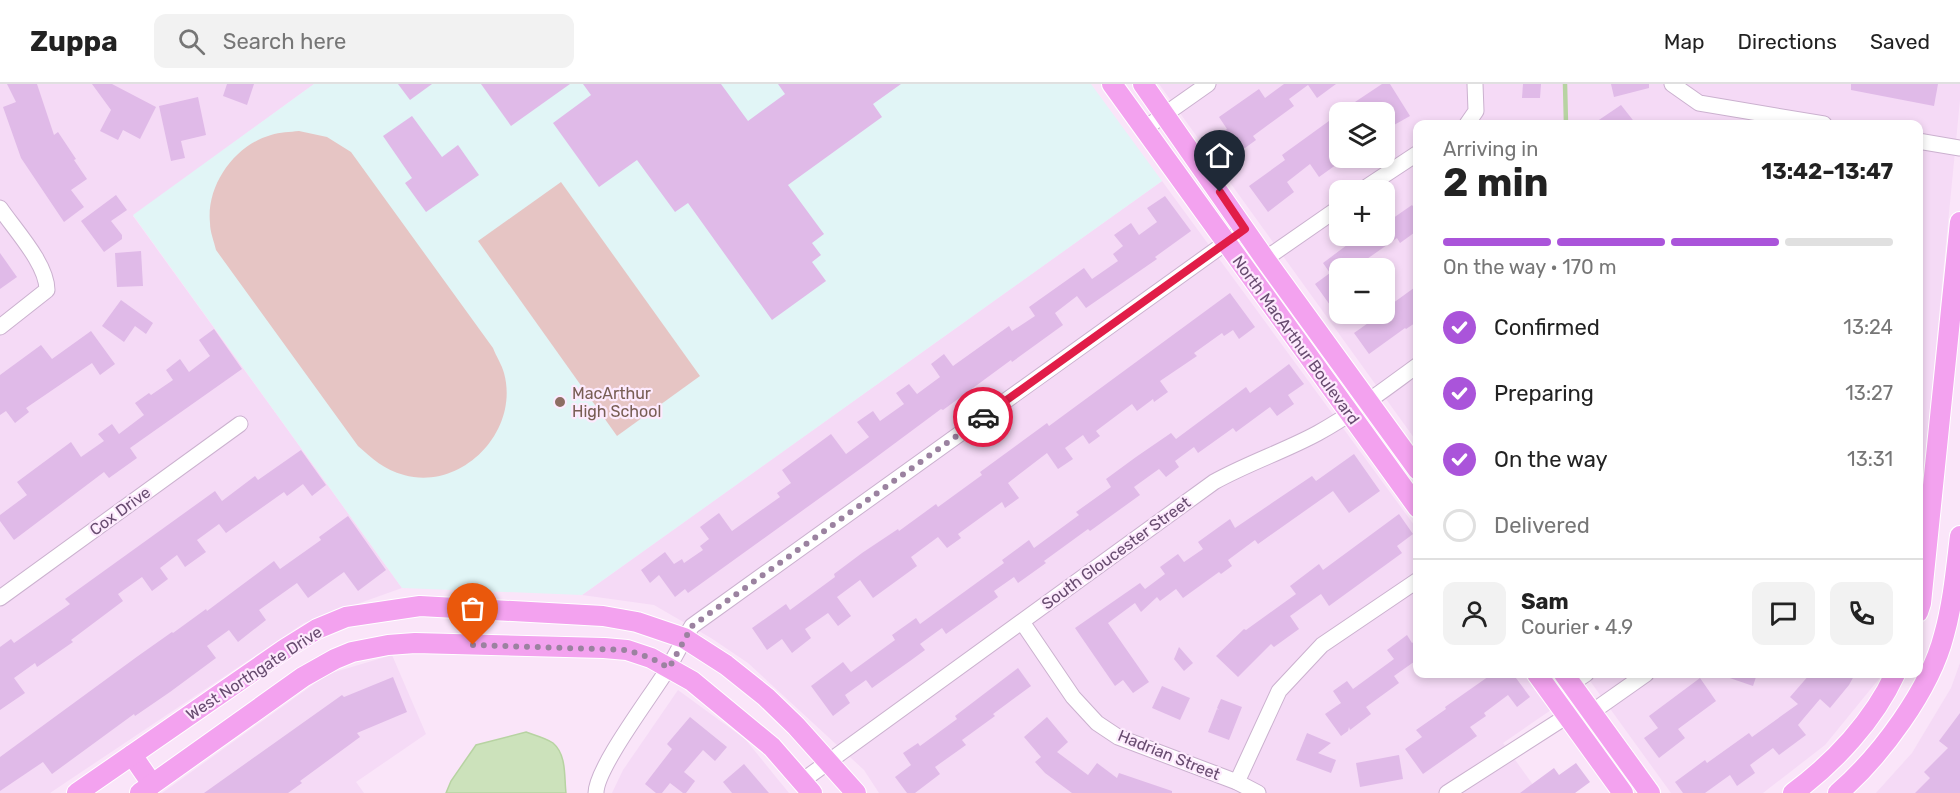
<!DOCTYPE html>
<meta charset="utf-8">
<style>
:root{--surface:#fff;--page:#f2f2f2;--text:#222;--muted:#767676;--line:#e0e0e0;--accent:#aa54da}
body{margin:0;font-family:Rubik,sans-serif;background:var(--page);color:var(--text);height:100vh;display:flex;flex-direction:column;font-size:22px;white-space:nowrap}
*{box-sizing:border-box;margin:0}
p{font-size:20px;color:var(--muted)}
.icon{flex:none;width:33px;height:33px;fill:none;stroke:currentColor;stroke-width:2;stroke-linecap:round;stroke-linejoin:round}
.map{position:relative;flex:1;overflow:hidden}
.details{position:absolute;left:1413px;top:36px;width:510px;height:558px;display:flex;flex-direction:column;background:var(--surface);border-radius:12px;box-shadow:0 3px 9px #0003}
.details>*{flex:none}
.fabs{position:absolute;left:1329px;top:18px;display:grid;gap:12px}
.fabs a{display:grid;place-items:center;width:66px;height:66px;border-radius:12px;background:var(--surface);box-shadow:0 3px 9px #0003;font-size:30px}
.pin{position:absolute;display:grid;place-items:center;width:51px;height:51px;color:#fff;margin:-62px -26px;border-radius:50% 50% 50% 0;rotate:-45deg;box-shadow:0 0 6px #0007}
.pin .icon{rotate:45deg}
.courier{position:absolute;display:grid;place-items:center;width:60px;height:60px;margin:-30px;border:4px solid #e11d48;border-radius:50%;background:#fff;color:#222;box-shadow:0 2px 8px #0007}
.headline em{font-style:normal;font-weight:700}
.headline div{display:flex;flex-direction:column-reverse}
.headline{display:flex;align-items:center;justify-content:space-between;height:102px;padding:0 30px}
h1{font-size:39px;font-weight:700;line-height:45px}
.bar{display:grid;grid-template-columns:repeat(4,1fr);gap:9px 6px;align-content:center;height:72px;padding:0 30px}
.bar i{height:8px;border-radius:4px;background:var(--line)}
.bar .selected{background:var(--accent)}
.bar p{grid-column:span 4}
.line{display:flex;align-items:center;gap:15px;padding:0 30px;border-top:2px solid var(--line)}
.line div{flex:1}
.round{display:grid;place-items:center;flex:none;width:63px;height:63px;border-radius:12px;background:var(--page)}
ol{padding:0 30px;list-style:none}
li{display:flex;align-items:center;gap:18px;height:66px}
li p{margin-inline-start:auto}
li .icon{padding:6px;border-radius:50%;background:var(--accent);color:#fff;stroke-width:4}
li:last-child{color:var(--muted)}
li i{width:33px;height:33px;border:3px solid var(--line);border-radius:50%}
header{display:flex;align-items:center;gap:36px;box-sizing:border-box;height:84px;padding:0 30px;background:var(--surface);border-bottom:2px solid var(--line)}
header strong{font-size:28px}
nav{display:flex;gap:33px;margin-inline-start:auto;font-size:21px}
.search{width:420px;height:54px;background:var(--page);display:flex;align-items:center;gap:15px;box-sizing:border-box;padding:0 21px;border-radius:12px;color:var(--muted);font-size:22px}
.map>svg:first-child{display:block}
</style>
<header>
<strong>Zuppa</strong>
<div class="search"><svg class="icon" aria-label="search" viewBox="0 0 24 24"><circle cx="10" cy="10" r="6"/><path d="M15 15l6 6"/></svg>Search here</div>
<nav><a>Map</a><a>Directions</a><a>Saved</a></nav>
</header>
<div class="map">
<svg width="1960" height="709" viewBox="0 0 1960 709">
<rect width="100%" height="100%" fill="#fae5f9"/>
<g fill="#f5daf6" fill-rule="evenodd">
<polygon points="0,0 314,0 133,132 402,504 304,539 50,709 0,709"/>
<path d="M1159,0H1960V16L1919,437L1918,40H1418L1417,358ZM1340,28H1384V74H1340ZM1340,106H1384V152H1340ZM1340,184H1384V230H1340Z"/>
<polygon points="1162,97 1417,445 1418,590 1524,590 1551,626 1503,659 1539,709 879,709 864,686 748,579 711,554 654,521 582,511"/>
<polygon points="392,571 426,650 356,698 364,709 162,709 328,590"/>
<polygon points="1960,579 1960,709 1876,709 1912,669 1951,604"/>
<polygon points="1585,590 1883,590 1825,661 1763,709 1671,709"/>
<polygon points="678,606 745,655 789,709 612,709 623,686"/>
</g>
<polygon fill="#e1f5f6" points="314,0 1091,0 1162,97 582,511 402,504 133,131"/>
<g fill="#e6c5c4">
<path d="M299,47L327,53L351,68L493,264C496,272 502,281 504,289C520,347 462,407 404,391C384,386 372,374 358,362L216,166C214,157 210,148 210,139C206,101 235,61 271,51C280,48 290,48 299,47Z"/>
<polygon points="561,98 700,292 617,352 478,157"/>
</g>
<path fill="#cce2bb" stroke="#b7d3a2" stroke-width="1.5" d="M526,648C534,651 546,654 553,659C567,671 564,693 566,709H446L451,697L476,661Z"/>
<g fill="none" stroke-linecap="round" stroke-linejoin="round">
<polyline stroke="#b7d3a2" stroke-width="4.5" points="1565,0 1566,40"/>
</g>
<g fill="#e0bae8">
<polygon points="7,0 37,0 54,51 58,48 76,75 74,76 87,95 71,106 84,123 64,138 21,74 3,23 16,18"/>
<polygon points="92,0 112,0 156,23 140,55 123,46 118,56 100,47 111,26"/>
<polygon points="227,0 254,0 247,21 223,12"/>
<polygon points="398,0 432,0 410,16"/>
<polygon points="481,0 570,0 511,42"/>
<polygon points="583,0 721,0 748,37 785,10 778,0 901,0 873,20 882,33 788,101 824,150 812,159 821,171 812,178 826,197 772,236 688,119 675,128 637,76 599,103 553,39 591,11"/>
<polygon points="1284,0 1336,0 1317,14 1308,1 1289,15 1294,22 1253,52 1256,56 1227,77 1211,56 1227,45 1219,33 1259,5 1265,14"/>
<polygon points="1382,0 1390,0 1410,32 1394,41 1386,28 1340,28"/>
<polygon points="1523,0 1541,0 1540,14 1522,14"/>
<polygon points="1611,0 1649,0 1649,4 1614,13"/>
<polygon points="1851,0 1938,0 1934,22 1851,6"/>
<polygon points="198,13 206,51 181,57 185,74 171,77 159,22"/>
<polygon points="1621,21 1636,40 1593,40"/>
<polygon points="1340,29 1340,78 1319,93 1310,80 1287,98 1294,108 1268,128 1249,102 1285,76 1282,71"/>
<polygon points="412,32 442,73 458,61 479,91 426,128 405,99 412,94 383,52"/>
<polygon points="116,111 127,126 111,137 122,151 122,155 104,168 81,137"/>
<polygon points="1165,112 1191,147 1155,173 1157,175 1086,224 1077,212 1055,229 1063,241 1012,278 1011,276 943,326 941,325 867,380 688,509 685,505 675,513 659,491 650,499 641,486 665,468 674,480 682,475 684,479 703,466 700,462 709,455 700,443 719,429 732,447 780,413 777,409 791,399 782,386 831,350 846,370 869,353 857,338 873,327 880,337 904,320 896,309 909,300 917,310 940,293 931,280 944,270 953,282 1009,242 1012,247 1035,232 1029,223 1084,184 1092,195 1118,177 1113,170 1123,162 1114,151 1131,139 1139,151 1157,138 1147,124"/>
<polygon points="1412,121 1418,129 1418,146 1400,159 1397,154 1354,184 1340,184 1340,214 1330,221 1315,200 1330,189 1323,179 1359,152 1395,152 1386,139"/>
<polygon points="141,167 143,202 117,203 115,169"/>
<polygon points="0,169 17,193 0,205"/>
<polygon points="1418,201 1418,237 1406,245 1405,244 1369,270 1354,249 1381,230 1384,230 1390,223 1389,222"/>
<polygon points="1230,209 1255,243 1239,255 1233,246 1224,252 1222,249 1194,269 1197,272 1160,297 1168,308 1154,318 1153,315 1137,327 1132,320 1096,347 1100,352 1089,360 1083,351 1065,364 1073,375 1058,385 1047,369 1008,399 1019,414 1005,424 1002,418 958,450 961,454 947,464 938,453 911,473 917,482 873,514 860,496 837,513 851,532 838,542 828,529 805,545 811,554 792,569 782,555 767,566 752,544 786,520 790,526 835,493 834,490 862,469 898,445 899,447 936,420 938,423 982,391 980,388 1021,358 1047,339 1049,342"/>
<polygon points="121,216 153,239 146,250 135,242 124,258 102,242"/>
<polygon points="214,245 242,285 130,364 137,374 109,394 104,388 14,456 0,437 0,431 27,411 17,398 71,358 81,373 104,357 98,350 112,340 119,350 144,331 135,319 149,309 151,311 173,296 166,286 180,275 189,288 210,272 199,256"/>
<polygon points="91,247 115,280 100,291 92,279 26,324 29,328 15,339 6,327 0,331 0,291 41,261 52,275"/>
<polygon points="1289,280 1304,300 1288,311 1294,320 1277,332 1270,323 1236,348 1233,344 1198,369 1194,363 1175,377 1179,383 1166,393 1159,385 1134,403 1140,411 1090,447 1088,445 1044,477 1046,479 1018,499 1014,493 994,507 998,513 946,550 942,544 920,560 925,566 910,577 872,604 866,596 845,611 850,619 833,632 811,602 843,578 851,588 895,556 892,551 916,534 920,540 1004,479 1002,476 1029,456 1034,464 1079,431 1076,428 1111,403 1106,395 1136,373 1171,349 1176,355 1246,303 1250,309"/>
<polygon points="301,366 326,401 312,412 303,400 287,412 284,408 226,449 219,440 197,456 206,468 185,483 177,471 160,484 168,495 152,507 142,493 118,510 123,517 71,556 73,558 37,583 35,579 14,594 25,609 0,626 0,563 11,555 14,559 70,520 65,515 215,407 222,417 255,392 258,396"/>
<polygon points="1354,370 1380,407 1349,429 1333,407 1258,460 1255,456 1228,476 1232,482 1221,490 1219,488 1183,514 1176,505 1160,517 1157,513 1141,528 1135,519 1108,539 1149,598 1133,609 1123,596 1115,602 1075,544 1140,499 1145,505 1165,490 1160,483 1178,470 1184,478 1203,465 1198,458 1230,435 1235,444 1312,392 1316,397"/>
<polygon points="1399,430 1413,450 1397,462 1402,469 1329,522 1321,510 1290,532 1299,545 1274,563 1271,560 1238,593 1216,572 1244,545 1246,546 1296,510 1290,502 1319,480 1323,486"/>
<polygon points="348,432 386,486 358,507 344,488 308,514 297,499 259,526 266,536 238,558 229,546 207,562 216,574 170,608 135,632 134,630 52,690 43,678 0,707 0,673 138,572 172,548 173,549 206,525 207,527 274,477 280,485 321,456 319,453"/>
<polygon points="1407,551 1412,559 1418,555 1418,575 1394,592 1399,599 1366,623 1371,630 1350,646 1349,643 1348,647 1341,652 1325,630 1341,619 1333,607 1347,597 1353,605 1394,575 1387,566"/>
<polygon points="1179,563 1193,579 1184,587 1174,575"/>
<polygon points="1018,584 1031,602 993,630 995,632 962,656 966,661 935,683 940,690 915,709 907,709 895,693 911,681 903,669 918,659 920,662 957,635 955,632"/>
<polygon points="1492,590 1513,590 1530,613 1517,623 1508,611 1484,629 1486,632 1470,643 1477,652 1423,690 1405,665 1422,653 1416,646 1446,625 1445,623"/>
<polygon points="1721,590 1757,590 1753,602 1721,591"/>
<polygon points="1810,590 1855,590 1849,601 1830,624 1820,615 1798,641 1806,651 1779,671 1773,664 1750,681 1755,689 1737,702 1730,691 1705,709 1683,709 1675,698 1705,676 1707,679 1749,649 1752,653 1798,620 1790,613"/>
<polygon points="393,593 407,628 357,649 360,653 300,697 302,699 288,709 204,709 342,611 344,613"/>
<polygon points="1700,594 1716,617 1678,645 1685,654 1659,674 1644,654 1658,644 1649,632"/>
<polygon points="1162,602 1190,614 1180,636 1152,624"/>
<polygon points="1221,615 1242,623 1229,656 1208,648 1217,625 1219,626 1217,624"/>
<polygon points="1960,629 1960,709 1915,709 1930,694 1924,688 1948,664 1939,657"/>
<polygon points="690,633 727,663 715,677 703,666 684,688 695,697 686,709 683,709 670,699 662,709 656,709 645,700 672,665 667,660"/>
<polygon points="1047,633 1068,658 1057,668 1088,691 1097,679 1117,694 1119,689 1172,707 1172,709 1072,709 1045,689 1035,678 1041,673 1024,653"/>
<polygon points="1307,649 1331,659 1318,669 1336,676 1331,689 1296,676"/>
<polygon points="1399,671 1403,695 1360,703 1356,679"/>
<polygon points="1576,679 1590,698 1575,709 1520,709 1554,684 1559,691"/>
<polygon points="744,680 769,709 732,709 723,698"/>
</g>
<g fill="none" stroke-linecap="round" stroke-linejoin="round">
<defs>
<g id="minor">
<polyline points="1672,0 1699,19 1824,40"/>
<polyline points="1467,40 1476,27 1475,0"/>
<polyline points="1144,45 1208,0"/>
<polyline points="1918,57 1960,64"/>
<polyline points="1362,106 1418,69"/>
<path d="M0,124C15,146 47,180 47,206L0,243"/>
<polyline points="1265,175 1340,123"/>
<polyline points="0,514 240,340"/>
<polyline points="1022,538 1073,613 1097,639 1118,653 1237,698 1258,709"/>
<polyline points="1571,600 1586,590"/>
<polyline points="1592,628 1646,590"/>
<path d="M802,697L1214,398C1248,379 1285,367 1318,349C1354,329 1385,305 1418,281"/>
<polyline points="1237,698 1279,607 1322,561 1418,496"/>
<path d="M596,709C596,684 652,611 667,586C676,571 683,556 692,542L1245,145"/>
<polyline points="1447,709 1567,632"/>
</g>
<g id="major">
<polyline points="1112,0 1418,424"/>
<polyline points="1143,0 1265,175 1418,386"/>
<polyline points="1918,528 1921,519 1960,138"/>
<polyline points="1537,590 1623,709"/>
<polyline points="1564,590 1650,709"/>
<polyline points="132,671 152,700"/>
<polyline points="77,709 285,565 317,545 346,533 420,522 603,532 637,538 684,554 726,581 766,613 796,642 856,709"/>
<polyline points="140,709 303,593 335,575 352,568 388,561 415,559 604,564 627,566 651,574 692,597 772,663 812,709"/>
<path d="M1793,709C1834,679 1874,636 1895,590"/>
<path d="M1838,709C1880,673 1930,606 1944,551C1953,519 1956,485 1960,452"/>
</g>
</defs>
<use href="#minor" stroke="#cbb1cf" stroke-width="17"/>
<use href="#major" stroke="#fff" stroke-width="22"/>
<use href="#minor" stroke="#fff" stroke-width="15"/>
<use href="#major" stroke="#f3a2ef" stroke-width="20"/>
</g>
<g fill="none" stroke-linecap="round" stroke-linejoin="round">
<polyline stroke="#9b82a0" stroke-width="6" stroke-dasharray="0 10.8" points="473,561 627,566 651,574 669,584 692,542 983,333"/>
<polyline stroke="#e11d48" stroke-width="8" points="983,333 1245,145 1220,108"/>
</g>
<circle fill="#8d6e63" stroke="#fdeafd" stroke-width="2" cx="560" cy="318" r="6"/>
<g text-anchor="middle" dominant-baseline="central" stroke-width="4.5" stroke-linejoin="round" paint-order="stroke">
<g font-size="16" fill="#684c70" stroke="#fdeafd">
<text transform="translate(1296 256) rotate(54)">North MacArthur Boulevard</text>
<text transform="translate(120 427) rotate(-36)">Cox Drive</text>
<text transform="translate(1116 469) rotate(-36)">South Gloucester Street</text>
<text transform="translate(254 589) rotate(-33)">West Northgate Drive</text>
<text transform="translate(1169 671) rotate(22)">Hadrian Street</text>
</g>
<g font-size="16" fill="#785e54" stroke="#fdeafd" text-anchor="start">
<text x="572" y="309">MacArthur<tspan x="572" dy="18">High School</tspan></text>
</g>
</g>
</svg>
<div class="fabs">
<a><svg class="icon" aria-label="layers" viewBox="0 0 24 24"><path d="M12 4l9 5-9 5-9-5zM3 14l9 5 9-5"/></svg></a>
<a>+</a>
<a>−</a>
</div>
<div class="pin" style="left:473px;top:561px;background:#ea580c"><svg class="icon" aria-label="bag" viewBox="0 0 24 24"><path d="M5 8h14l-1 12H6zM9 8a3 3 0 0 1 6 0"/></svg></div>
<div class="pin" style="left:1220px;top:108px;background:#1f2937"><svg class="icon" aria-label="home" viewBox="0 0 24 24"><path d="M3 11l9-7 9 7M6 9v11h12V9"/></svg></div>
<div class="courier" style="left:983px;top:333px"><svg class="icon" aria-label="car" viewBox="0 0 24 24"><path d="M5 17H2v-5l4-1 3-4h7l3 4 3 1v5h-3M9 17h6M6 11h13"/><circle cx="7" cy="17" r="2"/><circle cx="17" cy="17" r="2"/></svg></div>
<section class="details">
<div class="headline"><div><h1>2 min</h1><p>Arriving in</p></div><em>13:42–13:47</em></div>
<div class="bar"><i class="selected"></i><i class="selected"></i><i class="selected"></i><i></i><p>On the way · 170 m</p></div>
<ol>
<li><svg class="icon" aria-label="check" viewBox="0 0 24 24"><path d="M5 12l5 5 9-10"/></svg>Confirmed<p>13:24</p></li>
<li><svg class="icon" aria-label="check" viewBox="0 0 24 24"><path d="M5 12l5 5 9-10"/></svg>Preparing<p>13:27</p></li>
<li><svg class="icon" aria-label="check" viewBox="0 0 24 24"><path d="M5 12l5 5 9-10"/></svg>On the way<p>13:31</p></li>
<li><i></i>Delivered</li>
</ol>
<div class="line" style="height:108px"><a class="round"><svg class="icon" aria-label="person" viewBox="0 0 24 24"><circle cx="12" cy="8" r="4"/><path d="M4 21q1-7 8-7t8 7"/></svg></a><div><b>Sam</b><p>Courier · 4.9</p></div><a class="round"><svg class="icon" aria-label="chat" viewBox="0 0 24 24"><path d="M4 5h16v11H9l-5 4z"/></svg></a><a class="round"><svg class="icon" aria-label="phone" viewBox="0 0 24 24"><path d="M5 4h4l2 5-3 2q2 4 5 5l2-3 5 2v4C11 20 4 13 5 4z"/></svg></a></div>
</section>
</div>
